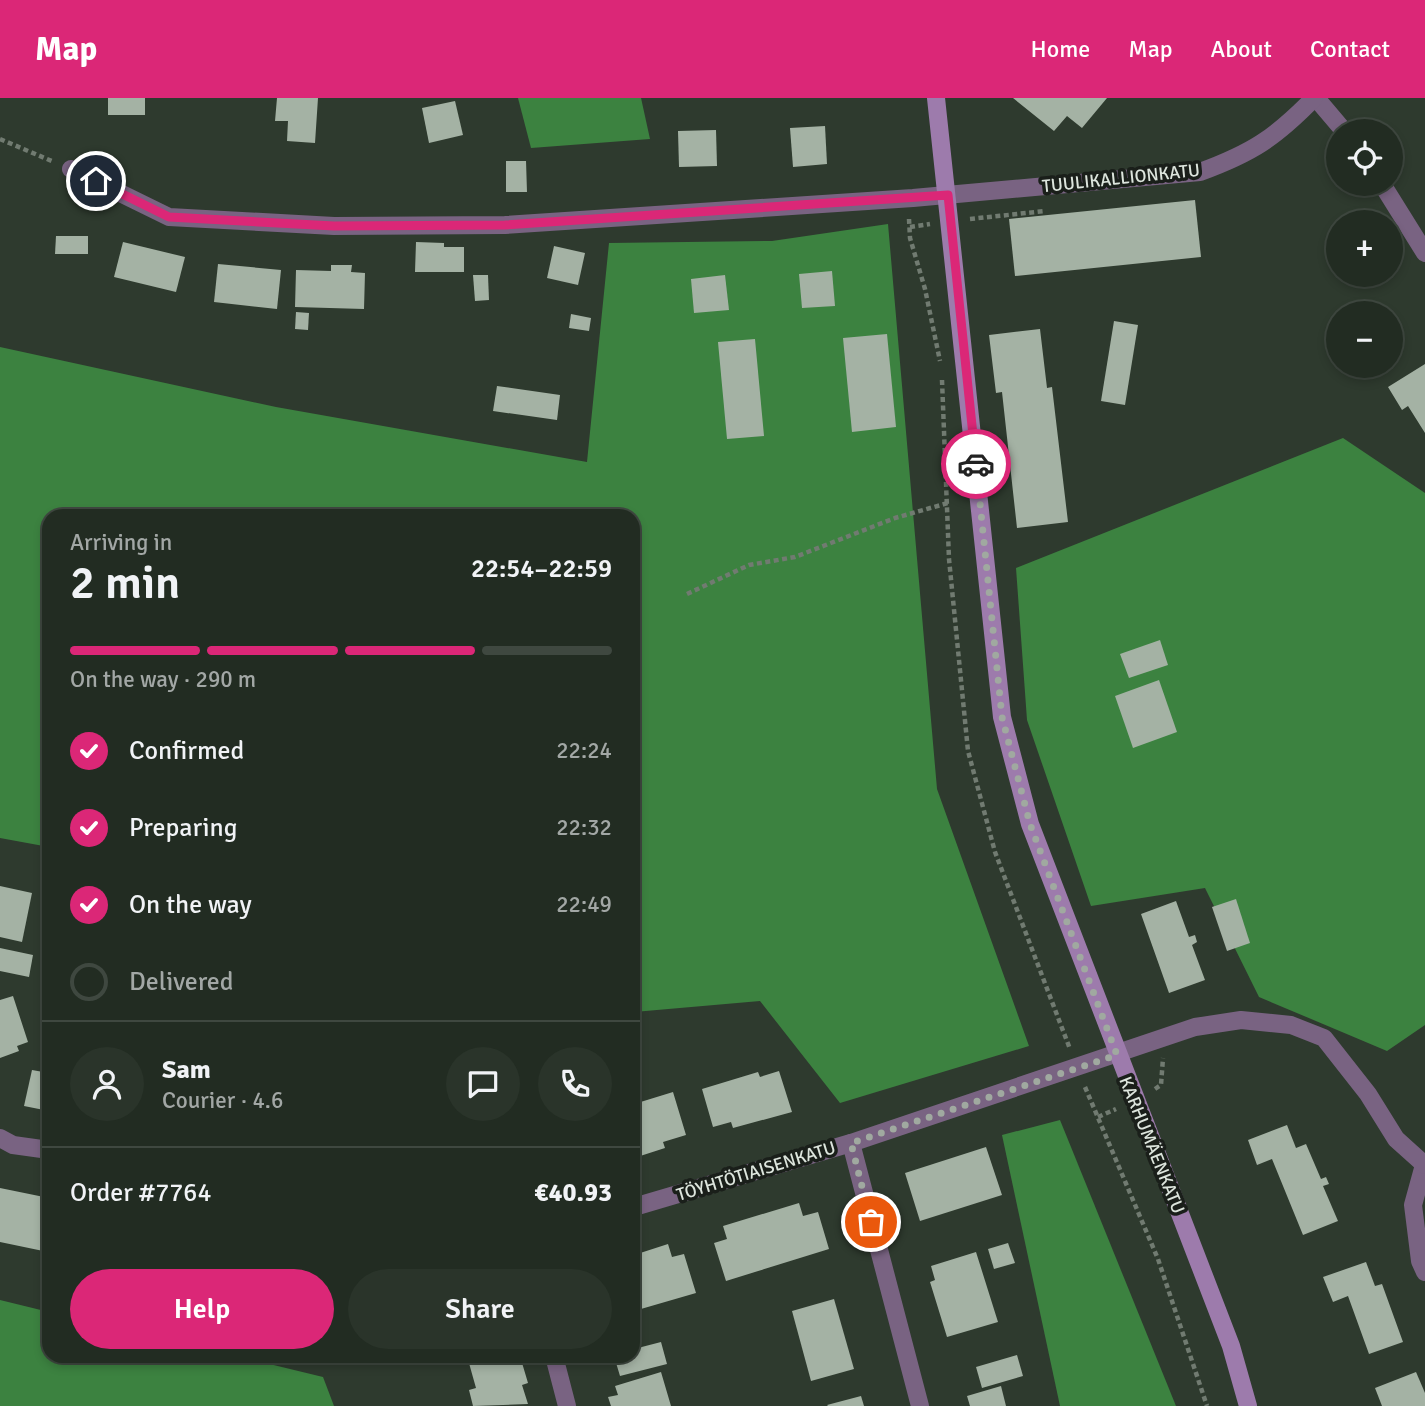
<!DOCTYPE html>
<meta charset="utf-8">
<style>
:root{--surface:#222c22;--page:#2a342a;--text:#f1f3f6;--muted:#a2a7a5;--line:#3f4840;--accent:#db2777}
body{margin:0;font-family:Signika,sans-serif;background:var(--page);color:var(--text);height:100vh;display:flex;flex-direction:column;font-size:26px;white-space:nowrap}
*{box-sizing:border-box;margin:0}
p{font-size:23px;color:var(--muted)}
.icon{flex:none;width:38px;height:38px;fill:none;stroke:currentColor;stroke-width:2;stroke-linecap:round;stroke-linejoin:round}
.map{position:relative;flex:1;overflow:hidden}
.drawer{position:absolute;left:42px;top:411px;width:598px;height:854px;display:flex;flex-direction:column;background:var(--surface);border-radius:21px;box-shadow:0 4px 10px #0003,0 0 0 2px var(--line)}
.drawer>*{flex:none}
.fabs{position:absolute;left:1326px;top:21px;display:grid;gap:14px}
.fabs a{display:grid;place-items:center;width:77px;height:77px;border-radius:50%;background:var(--surface);box-shadow:0 4px 10px #0003,0 0 0 2px var(--line);font-size:35px}
.pin{position:absolute;display:grid;place-items:center;width:60px;height:60px;color:#fff;margin:-30px;border:4px solid #fff;border-radius:50%;box-shadow:0 2px 7px #0007}
.courier{position:absolute;display:grid;place-items:center;width:70px;height:70px;margin:-35px;border:5px solid #db2777;border-radius:50%;background:#fff;color:#222;box-shadow:0 2px 9px #0007}
.summary em{font-style:normal;font-weight:600}
.summary div{display:flex;flex-direction:column-reverse}
.summary{display:flex;align-items:center;justify-content:space-between;height:119px;padding:0 28px}
h1{font-size:46px;font-weight:600;line-height:52px}
.bar{display:grid;grid-template-columns:repeat(4,1fr);gap:10px 7px;align-content:center;height:84px;padding:0 28px}
.bar i{height:9px;border-radius:5px;background:var(--line)}
.bar .selected{background:var(--accent)}
.bar p{grid-column:span 4}
.line{display:flex;align-items:center;gap:18px;padding:0 28px;border-top:2px solid var(--line)}
.line div{flex:1}
.round{display:grid;place-items:center;flex:none;width:74px;height:74px;border-radius:37px;background:var(--page)}
ol{padding:0 28px;list-style:none}
li{display:flex;align-items:center;gap:21px;height:77px}
li p{margin-inline-start:auto}
li .icon{padding:7px;border-radius:50%;background:var(--accent);color:#fff;stroke-width:4}
li:last-child{color:var(--muted)}
li i{width:38px;height:38px;border:4px solid var(--line);border-radius:50%}
.cta{display:flex;gap:14px;margin-top:auto;padding:14px 28px}
.cta a{flex:1;height:80px;border-radius:42px;background:var(--accent);color:#fff;font-size:28px;font-weight:600;line-height:80px;text-align:center}
.cta a+a{background:var(--page);color:var(--text)}
header{display:flex;align-items:center;gap:42px;box-sizing:border-box;height:98px;padding:0 35px;background:var(--accent);color:#fff}
header strong{font-size:33px}
nav{display:flex;gap:38px;margin-inline-start:auto;font-size:24px}
.map>svg:first-child{display:block}
</style>
<header>
<strong>Map</strong>
<nav><a>Home</a><a>Map</a><a>About</a><a>Contact</a></nav>
</header>
<div class="map">
<svg width="1425" height="1308" viewBox="0 0 1425 1308">
<rect width="100%" height="100%" fill="#2e3a2e"/>
<g fill="#3c8240">
<polygon points="518,0 641,0 650,41 531,50"/>
<polygon points="888,126 937,691 1029,948 840,1005 760,903 634,914 634,418 49,418 49,749 0,740 0,249 276,309 587,364 609,145 772,143"/>
<polygon points="1343,340 1425,395 1425,927 1387,953 1259,899 1205,790 1091,808 1027,622 1016,470"/>
<polygon points="1060,1022 1176,1308 1060,1308 1002,1037"/>
<polygon points="0,1202 49,1214 49,1258 237,1258 323,1279 334,1308 0,1308"/>
</g>
<g fill="#a4b2a4">
<rect x="108" y="0" width="37" height="17"/>
<polygon points="277,0 318,0 315,45 287,43 288,23 275,23"/>
<polygon points="1013,0 1107,0 1082,30 1067,18 1054,33"/>
<polygon points="455,3 463,37 429,45 422,10"/>
<polygon points="825,28 827,66 793,69 790,30"/>
<polygon points="716,32 717,68 679,69 678,33"/>
<polygon points="506,63 526,63 527,94 506,94"/>
<polygon points="1195,102 1201,159 1015,178 1009,121"/>
<polygon points="56,138 88,138 88,156 55,156"/>
<polygon points="123,144 185,159 176,194 114,179"/>
<polygon points="416,144 444,145 444,149 464,149 464,174 415,174"/>
<polygon points="554,148 585,155 578,187 547,180"/>
<polygon points="218,166 281,172 277,211 214,204"/>
<polygon points="331,167 352,167 351,174 365,175 364,211 295,209 296,172 331,173"/>
<polygon points="832,173 835,208 802,210 799,176"/>
<polygon points="473,177 488,177 489,202 475,203"/>
<polygon points="725,177 729,212 694,215 691,181"/>
<polygon points="296,214 309,215 308,232 295,231"/>
<polygon points="571,216 591,220 589,233 569,230"/>
<polygon points="1114,223 1138,227 1125,307 1101,303"/>
<polygon points="1040,231 1047,290 1052,289 1068,424 1017,430 1002,294 996,295 989,237"/>
<polygon points="887,236 896,329 852,334 843,240"/>
<polygon points="755,241 764,338 727,341 718,244"/>
<polygon points="1425,266 1425,335 1408,308 1402,312 1388,289"/>
<polygon points="497,288 560,297 557,322 493,313"/>
<polygon points="1160,542 1168,567 1129,580 1120,556"/>
<polygon points="1159,582 1177,634 1133,650 1115,598"/>
<polygon points="0,788 32,795 22,844 0,839"/>
<polygon points="1236,801 1250,845 1227,853 1212,809"/>
<polygon points="1176,803 1189,839 1195,837 1197,844 1192,847 1205,882 1169,895 1141,816"/>
<polygon points="0,850 33,857 29,879 0,873"/>
<polygon points="13,898 28,944 17,948 19,953 0,960 0,902"/>
<polygon points="32,972 49,975 49,1013 24,1008"/>
<polygon points="779,973 792,1014 733,1030 731,1024 713,1029 702,991 758,974 760,979"/>
<polygon points="673,994 686,1037 663,1044 665,1050 634,1060 634,1006"/>
<polygon points="1287,1027 1296,1050 1306,1046 1321,1081 1326,1079 1329,1086 1323,1088 1338,1123 1303,1137 1272,1061 1257,1067 1248,1042"/>
<polygon points="986,1049 1002,1097 920,1123 905,1075"/>
<polygon points="0,1090 44,1099 42,1107 49,1109 48,1154 0,1144"/>
<polygon points="799,1105 803,1118 818,1114 829,1151 726,1183 714,1145 727,1141 723,1128"/>
<polygon points="1008,1145 1015,1165 994,1171 988,1151"/>
<polygon points="668,1146 672,1159 684,1156 696,1195 634,1213 634,1157"/>
<polygon points="976,1154 998,1224 947,1239 930,1184 935,1182 931,1168"/>
<polygon points="1366,1164 1375,1188 1382,1186 1403,1244 1369,1256 1348,1198 1333,1204 1323,1179"/>
<polygon points="834,1201 854,1271 811,1283 792,1213"/>
<polygon points="661,1244 667,1266 620,1278 614,1258 634,1258 634,1251"/>
<polygon points="1017,1257 1023,1278 982,1290 976,1269"/>
<polygon points="467,1258 520,1258 528,1285 522,1287 528,1306 473,1308 469,1292 476,1290"/>
<polygon points="661,1274 671,1308 611,1308 608,1299 618,1297 615,1288"/>
<polygon points="1416,1274 1425,1295 1425,1308 1382,1308 1375,1290"/>
<polygon points="1001,1288 1006,1308 970,1308 967,1298"/>
<polygon points="861,1298 864,1308 828,1308 827,1307"/>
</g>
<g fill="none" stroke-linecap="round" stroke-linejoin="round">
<g stroke="#717b71" stroke-width="4.5" stroke-dasharray="5 3.5" stroke-linecap="butt">
<polyline points="0,41 54,64"/>
<polyline points="909,121 910,140 925,191 940,263"/>
<polyline points="970,121 1045,113"/>
<polyline points="910,129 930,126"/>
<polyline points="942,282 949,461 968,653 995,754 1070,951"/>
<polyline points="687,496 749,467 795,459 895,420 948,405"/>
<polyline points="1085,989 1158,1161 1207,1308"/>
<polyline points="1155,991 1161,987 1163,960"/>
<polyline points="1098,1019 1116,1011"/>
</g>
<g stroke="#796382" stroke-width="18">
<polyline points="1316,0 1344,33"/>
<path d="M71,71L169,119L334,128L505,127L913,100L1200,74C1252,55 1275,40 1314,0"/>
<polyline points="1382,86 1425,155"/>
<polyline points="0,1040 13,1047 49,1052"/>
<polyline points="851,1045 920,1308"/>
<polyline points="1424,1067 1413,1107 1420,1163 1425,1174"/>
<polyline points="634,1109 851,1045 1195,929 1241,922 1291,927 1324,940 1368,996 1396,1041 1425,1067"/>
<polyline points="554,1258 567,1308"/>
</g>
<polyline stroke="#9d7bac" stroke-width="18" points="936,0 1002,619 1030,726 1231,1248 1248,1308"/>
</g>
<g fill="none" stroke-linecap="round" stroke-linejoin="round">
<polyline stroke="#a0a9a0" stroke-width="7" stroke-dasharray="0 12.6" points="871,1124 851,1045 1117,957 1030,726 1002,619 976,366"/>
<polyline stroke="#db2777" stroke-width="9" points="96,83 169,119 334,128 505,127 948,97 976,366"/>
</g>
<g text-anchor="middle" dominant-baseline="central" stroke-width="7" stroke-linejoin="round" paint-order="stroke">
<g font-size="18" fill="#dde5dd" stroke="#1a1f1a">
<text transform="translate(1121 80) rotate(-6)">TUULIKALLIONKATU</text>
<text transform="translate(1152 1047) rotate(68)">KARHUMÄENKATU</text>
<text transform="translate(756 1073) rotate(-17)">TÖYHTÖTIAISENKATU</text>
</g>
</g>
</svg>
<div class="fabs">
<a><svg class="icon" aria-label="locate" viewBox="0 0 24 24"><circle cx="12" cy="12" r="6"/><path d="M12 2v4M12 18v4M2 12h4M18 12h4"/></svg></a>
<a>+</a>
<a>−</a>
</div>
<div class="pin" style="left:871px;top:1124px;background:#ea580c"><svg class="icon" aria-label="bag" viewBox="0 0 24 24"><path d="M5 8h14l-1 12H6zM9 8a3 3 0 0 1 6 0"/></svg></div>
<div class="pin" style="left:96px;top:83px;background:#1f2937"><svg class="icon" aria-label="home" viewBox="0 0 24 24"><path d="M3 11l9-7 9 7M6 9v11h12V9"/></svg></div>
<div class="courier" style="left:976px;top:366px"><svg class="icon" aria-label="car" viewBox="0 0 24 24"><path d="M5 17H2v-5l4-1 3-4h7l3 4 3 1v5h-3M9 17h6M6 11h13"/><circle cx="7" cy="17" r="2"/><circle cx="17" cy="17" r="2"/></svg></div>
<section class="drawer">
<div class="summary"><div><h1>2 min</h1><p>Arriving in</p></div><em>22:54–22:59</em></div>
<div class="bar"><i class="selected"></i><i class="selected"></i><i class="selected"></i><i></i><p>On the way · 290 m</p></div>
<ol>
<li><svg class="icon" aria-label="check" viewBox="0 0 24 24"><path d="M5 12l5 5 9-10"/></svg>Confirmed<p>22:24</p></li>
<li><svg class="icon" aria-label="check" viewBox="0 0 24 24"><path d="M5 12l5 5 9-10"/></svg>Preparing<p>22:32</p></li>
<li><svg class="icon" aria-label="check" viewBox="0 0 24 24"><path d="M5 12l5 5 9-10"/></svg>On the way<p>22:49</p></li>
<li><i></i>Delivered</li>
</ol>
<div class="line" style="height:126px"><a class="round"><svg class="icon" aria-label="person" viewBox="0 0 24 24"><circle cx="12" cy="8" r="4"/><path d="M4 21q1-7 8-7t8 7"/></svg></a><div><b>Sam</b><p>Courier · 4.6</p></div><a class="round"><svg class="icon" aria-label="chat" viewBox="0 0 24 24"><path d="M4 5h16v11H9l-5 4z"/></svg></a><a class="round"><svg class="icon" aria-label="phone" viewBox="0 0 24 24"><path d="M5 4h4l2 5-3 2q2 4 5 5l2-3 5 2v4C11 20 4 13 5 4z"/></svg></a></div>
<div class="line" style="height:91px"><div>Order #7764</div><b>€40.93</b></div>
<div class="cta"><a>Help</a><a>Share</a></div>
</section>
</div>
